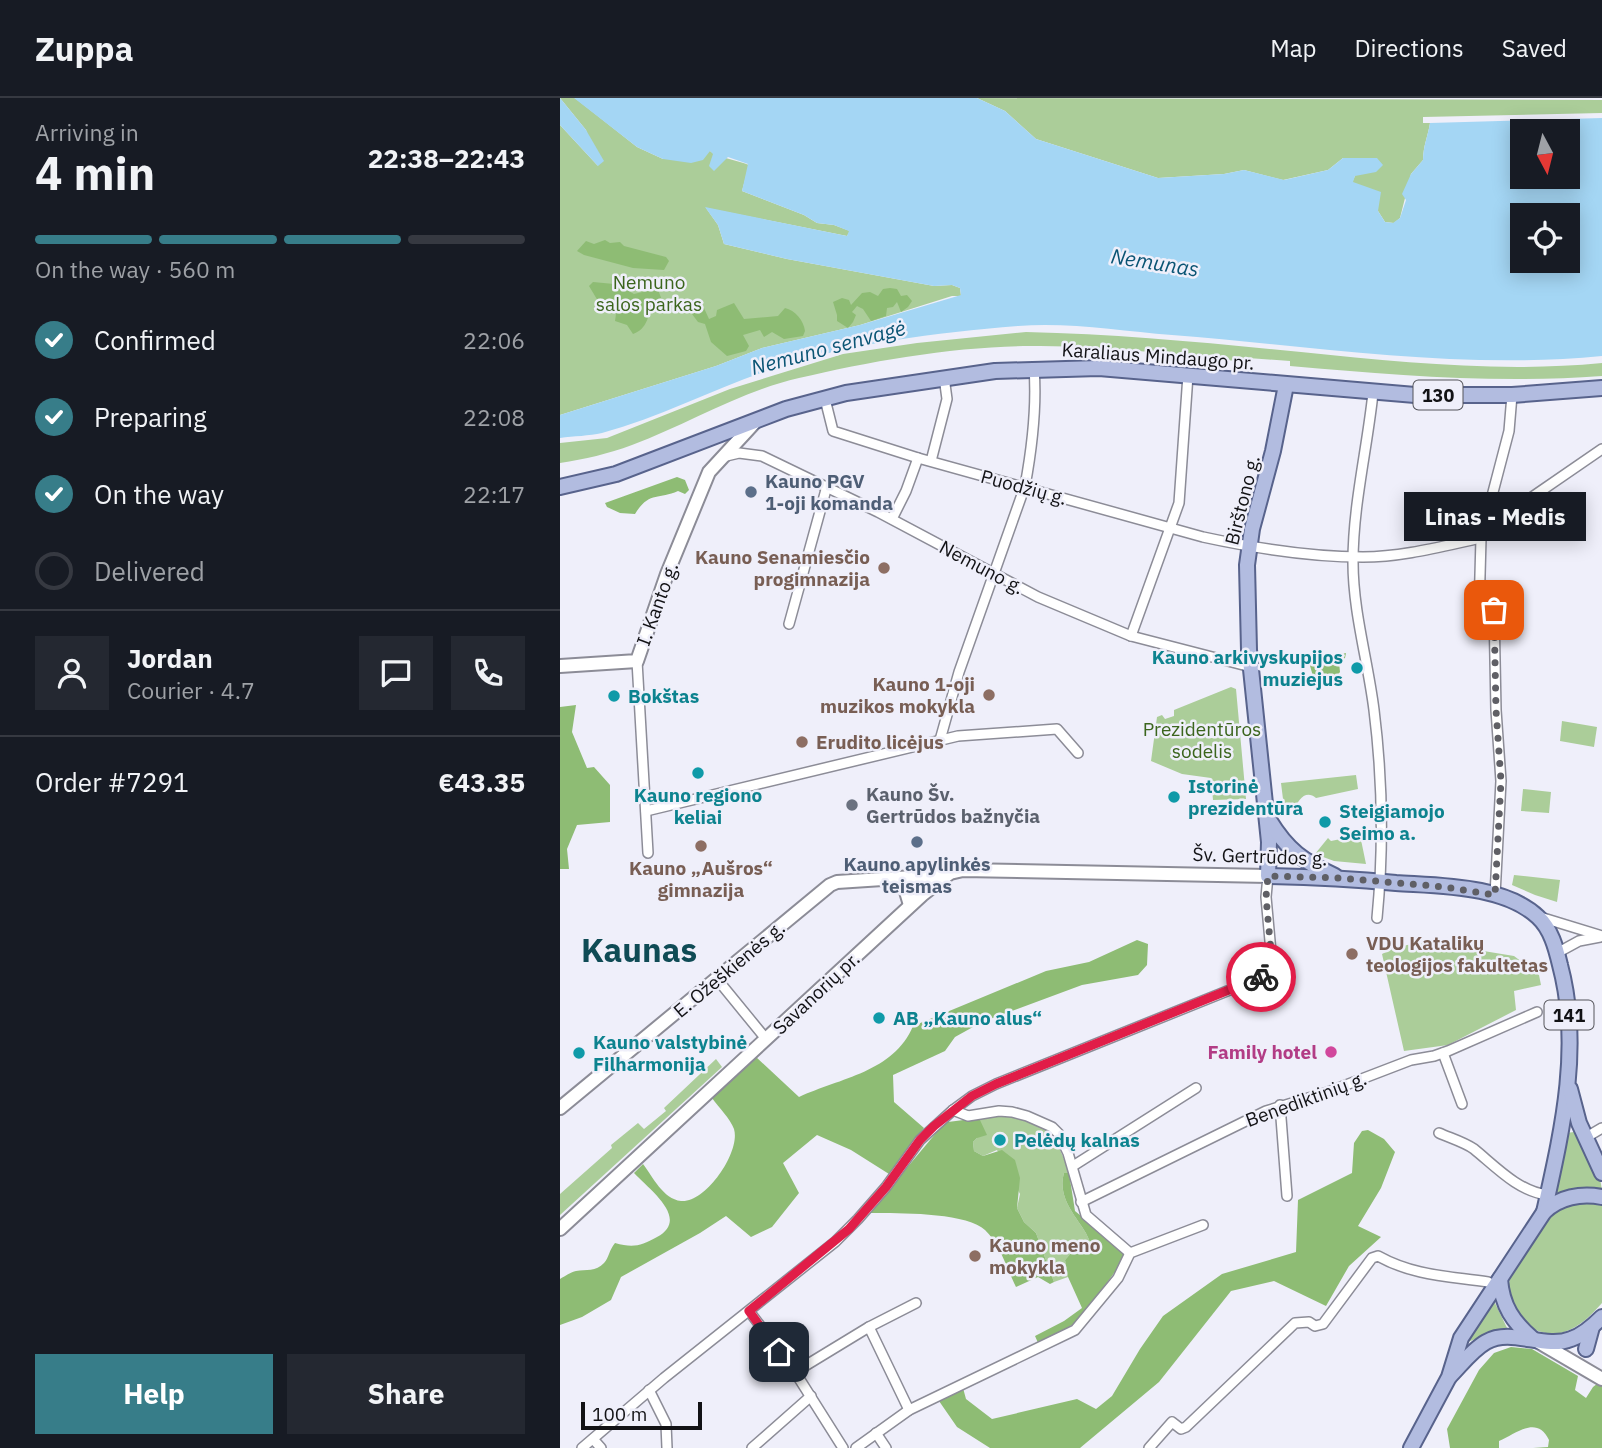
<!DOCTYPE html>
<meta charset="utf-8">
<style>
:root{--surface:#171b24;--page:#242831;--text:#f1f3f6;--muted:#9ea1a6;--line:#363941;--accent:#377d89}
body{margin:0;font-family:"IBM Plex Sans",sans-serif;background:var(--page);color:var(--text);height:100vh;display:flex;flex-direction:column;font-size:26px;white-space:nowrap}
*{box-sizing:border-box;margin:0}
p{font-size:23px;color:var(--muted)}
.icon{flex:none;width:38px;height:38px;fill:none;stroke:currentColor;stroke-width:2;stroke-linecap:round;stroke-linejoin:round}
.map{position:relative;flex:1;overflow:hidden}
.panel{display:flex;flex-direction:column;background:var(--surface);width:560px}
.panel>*{flex:none}
.needle{width:46px;rotate:173deg}
.buttons{position:absolute;left:950px;top:21px;display:grid;gap:14px}
.buttons a{display:grid;place-items:center;width:70px;height:70px;border-radius:0px;background:var(--surface);box-shadow:0 4px 18px #0003;font-size:35px}
.scale{position:absolute;left:21px;bottom:18px;width:121px;box-sizing:border-box;padding-left:7px;border:4px solid #121215;border-top:0;font-size:19px;line-height:24px;white-space:nowrap;color:#121215;-webkit-text-stroke:5px #efeffa;paint-order:stroke}
.pin{position:absolute;display:grid;place-items:center;width:60px;height:60px;color:#fff;margin:-30px;border-radius:14px;box-shadow:0 4px 10px #0006}
.courier{position:absolute;display:grid;place-items:center;width:70px;height:70px;margin:-35px;border:5px solid #e11d48;border-radius:50%;background:#fff;color:#222;box-shadow:0 2px 9px #0007}
.bubble{position:absolute;height:49px;border-radius:0px;background:var(--surface);box-shadow:0 4px 18px #0003;font-size:23px;font-weight:700;line-height:49px;text-align:center}
.head em{font-style:normal;font-weight:700}
.head div{display:flex;flex-direction:column-reverse}
.head{display:flex;align-items:center;justify-content:space-between;height:119px;padding:0 35px}
h1{font-size:46px;font-weight:700;line-height:52px}
.bar{display:grid;grid-template-columns:repeat(4,1fr);gap:10px 7px;align-content:center;height:84px;padding:0 35px}
.bar i{height:9px;border-radius:5px;background:var(--line)}
.bar .selected{background:var(--accent)}
.bar p{grid-column:span 4}
.line{display:flex;align-items:center;gap:18px;padding:0 35px;border-top:2px solid var(--line)}
.line div{flex:1}
.round{display:grid;place-items:center;flex:none;width:74px;height:74px;border-radius:0px;background:var(--page)}
ol{padding:0 35px;list-style:none}
li{display:flex;align-items:center;gap:21px;height:77px}
li p{margin-inline-start:auto}
li .icon{padding:7px;border-radius:50%;background:var(--accent);color:#fff;stroke-width:4}
li:last-child{color:var(--muted)}
li i{width:38px;height:38px;border:4px solid var(--line);border-radius:50%}
.primary-button{display:flex;gap:14px;margin-top:auto;padding:14px 35px}
.primary-button a{flex:1;height:80px;border-radius:0px;background:var(--accent);color:#fff;font-size:28px;font-weight:700;line-height:80px;text-align:center}
.primary-button a+a{background:var(--page);color:var(--text)}
header{display:flex;align-items:center;gap:42px;box-sizing:border-box;height:98px;padding:0 35px;background:var(--surface);border-bottom:2px solid var(--line)}
header strong{font-size:33px}
nav{display:flex;gap:38px;margin-inline-start:auto;font-size:24px}
main{display:flex;flex:1;min-height:0}
.map>svg:first-child{display:block}
</style>
<header>
<strong>Zuppa</strong>
<nav><a>Map</a><a>Directions</a><a>Saved</a></nav>
</header>
<main>
<section class="panel">
<div class="head"><div><h1>4 min</h1><p>Arriving in</p></div><em>22:38–22:43</em></div>
<div class="bar"><i class="selected"></i><i class="selected"></i><i class="selected"></i><i></i><p>On the way · 560 m</p></div>
<ol>
<li><svg class="icon" aria-label="check" viewBox="0 0 24 24"><path d="M5 12l5 5 9-10"/></svg>Confirmed<p>22:06</p></li>
<li><svg class="icon" aria-label="check" viewBox="0 0 24 24"><path d="M5 12l5 5 9-10"/></svg>Preparing<p>22:08</p></li>
<li><svg class="icon" aria-label="check" viewBox="0 0 24 24"><path d="M5 12l5 5 9-10"/></svg>On the way<p>22:17</p></li>
<li><i></i>Delivered</li>
</ol>
<div class="line" style="height:126px"><a class="round"><svg class="icon" aria-label="person" viewBox="0 0 24 24"><circle cx="12" cy="8" r="4"/><path d="M4 21q1-7 8-7t8 7"/></svg></a><div><b>Jordan</b><p>Courier · 4.7</p></div><a class="round"><svg class="icon" aria-label="chat" viewBox="0 0 24 24"><path d="M4 5h16v11H9l-5 4z"/></svg></a><a class="round"><svg class="icon" aria-label="phone" viewBox="0 0 24 24"><path d="M5 4h4l2 5-3 2q2 4 5 5l2-3 5 2v4C11 20 4 13 5 4z"/></svg></a></div>
<div class="line" style="height:91px"><div>Order #7291</div><b>€43.35</b></div>
<div class="primary-button"><a>Help</a><a>Share</a></div>
</section>
<div class="map">
<svg width="1042" height="1350" viewBox="0 0 1042 1350">
<rect width="100%" height="100%" fill="#efeffa"/>
<g fill="#abcd99">
<path d="M0,0H15L77,49L103,61L150,53C159,60 177,62 189,67L182,93L244,117L257,125L274,127L290,133L287,138L146,110L158,127L164,146L227,161L374,188L392,187L400,190L401,198H392L300,227L202,250L156,268L0,317V27L38,68L26,32Z"/>
<path d="M417,0L1042,2V15L863,19V25H870C868,38 863,48 863,62L851,76L840,120L834,125L825,124L818,113L792,84L795,78L783,60L768,72L723,82L684,72L664,76L598,80L476,41L445,13Z"/>
<path d="M466,234C558,236 649,245 741,254C841,264 941,275 1042,265V278C937,286 834,277 730,268V263L688,260L687,264C615,257 543,247 470,248C398,248 310,263 239,280C181,293 128,326 72,347C48,356 25,361 0,365V345L47,340L170,291L283,256L357,245Z"/>
<polygon points="671,589 676,591 686,701 653,702 651,680 622,676 591,663 597,619 602,617 605,621 614,618 614,612"/>
<polygon points="1002,623 1037,629 1034,649 1000,643"/>
<path d="M796,677L798,691L756,700C746,691 737,702 735,712L724,709L721,685Z"/>
<polygon points="963,691 991,694 989,715 961,713"/>
<polygon points="800,737 806,766 774,763 755,756 768,740 771,743"/>
<polygon points="954,777 1000,782 997,804 975,797 952,787"/>
<polygon points="856,845 881,846 954,858 979,877 981,887 954,893 956,912 888,947 844,953 822,856 834,850"/>
<polygon points="156,961 162,969 0,1117 0,1096 52,1050 51,1047 78,1025 84,1031 106,1013 104,1010"/>
<path d="M436,1017C483,1020 495,1032 509,1075H504C494,1110 536,1132 530,1154L525,1156L511,1155L505,1162L508,1179L494,1184L476,1135L464,1124L457,1110L460,1096L437,1052L423,1058L414,1053L413,1044L417,1040L419,1020Z"/>
<path d="M1014,1034C1022,1054 1042,1072 1042,1094L992,1102L1006,1035Z"/>
<path d="M1030,1103L1042,1106V1205C1031,1217 1020,1229 1004,1234C987,1240 960,1229 953,1213C948,1203 948,1190 950,1180C960,1160 980,1124 998,1112C1008,1105 1019,1104 1030,1103Z"/>
<polygon points="934,1203 948,1232 935,1233 908,1244"/>
</g>
<g fill="#8ebc74">
<polygon points="45,142 50,145 60,144 64,148 106,159 109,163 104,172 73,170 24,157 17,153 26,143 34,146"/>
<path d="M33,184L54,186L58,190L65,191L74,196L95,191L98,192L102,202L100,206L96,208L91,205C89,218 87,231 73,236L67,227L55,223L56,216L38,203L29,188Z"/>
<polygon points="330,190 337,191 341,198 347,197 352,203 348,209 341,214 337,204 333,209 327,210 326,218 311,223 303,211 297,208 292,214 296,217 293,224 288,230 277,223 277,217 273,204 282,200 289,202 291,207 302,195 310,194 318,198 323,191"/>
<path d="M174,205L184,221L218,218L225,210C235,212 244,223 245,233L243,238L224,241L212,234L204,239L200,232L183,237L189,248L186,253L167,258L151,244L145,226L138,224L132,216L136,210H144L149,221L156,218L157,212Z"/>
<path d="M117,379L125,382L129,392L125,396L118,393C98,402 89,393 75,416L60,415L47,409L45,405Z"/>
<polygon points="786,555 785,560 779,564 780,574 773,583 761,586 754,582 749,564"/>
<polygon points="16,607 12,634 27,670 34,669 50,687 50,724 17,727 7,751 9,771 0,771 0,609"/>
<path d="M577,842L588,846L587,867L578,877L522,887L422,924L395,939L385,953L333,977L334,1004L364,1030L329,1076L291,1052L257,1037L223,1065L239,1095L212,1129L191,1139L166,1118L140,1135L61,1179L51,1202L22,1219L0,1227V1181C5,1178 11,1174 16,1173C26,1171 36,1174 44,1165C49,1160 49,1152 55,1145C73,1150 81,1148 97,1139C130,1121 91,1093 74,1075L83,1066C93,1079 103,1101 121,1103C145,1106 181,1054 174,1031C170,1020 159,1010 152,1000L196,959L239,999C280,980 334,974 353,928L486,873L529,864Z"/>
<path d="M419,1020L427,1037L417,1040L413,1044L414,1053L423,1058L442,1052L455,1062L460,1080L457,1110L464,1124L476,1135L494,1184L490,1186L478,1179L456,1189C447,1171 440,1146 425,1132C407,1114 334,1115 309,1115L381,1029L388,1024Z"/>
<polygon points="808,1032 824,1041 835,1054 821,1090 798,1128 821,1139 789,1168 766,1208 714,1183 671,1193 599,1284 520,1350 430,1350 397,1329 379,1303 403,1290 406,1301 432,1321 517,1301 536,1311 552,1298 580,1251 603,1218 662,1176 736,1154 738,1102 792,1075 794,1045 802,1033"/>
<path d="M504,1075H509L515,1113L562,1152L565,1160L520,1222L479,1247L475,1238L504,1223L522,1210L508,1179L505,1162L511,1155L525,1156L530,1154C536,1132 494,1110 504,1075Z"/>
<path d="M951,1249L972,1251L1018,1278L1015,1292L1026,1300L1033,1289L1042,1282V1350H973L988,1349L989,1342C977,1317 957,1335 939,1343V1350H890L887,1331L919,1272L934,1255Z"/>
</g>
<g fill="#a4d6f4" fill-rule="evenodd">
<polygon points="0,0 26,32 44,63 38,68 0,27"/>
<path d="M14,0H417L445,13L476,41L598,80L664,76L684,72L724,82L768,72L783,60H817L823,67L816,74L795,78L793,84L821,94L818,113L825,124L833,125L840,120L846,102L842,96L851,76L863,62C863,48 868,38 870,25L1042,20V258C899,272 755,248 612,237C561,233 509,224 458,228C375,235 291,245 212,271C155,290 101,319 42,335C29,338 14,338 0,340V317L156,268L202,250L300,227L401,197L400,190L392,187L374,188L227,161L164,146L158,127L145,109L287,138L289,133L274,127L257,125L244,117L182,93L188,66L168,59L154,73L149,68L153,56L150,53L143,62L131,65L103,61L77,49ZM962,33H1008V79H962ZM962,117H1008V163H962Z"/>
</g>
<g fill="none" stroke-linecap="round" stroke-linejoin="round">
<defs>
<g id="minor">
<path d="M813,295C807,352 793,407 793,464C793,514 808,563 814,612C823,684 824,748 817,820"/>
<path d="M265,301L273,333L358,360L643,439C694,450 752,459 803,459C843,459 883,448 921,440"/>
<polyline points="162,359 179,355 202,358 318,414 478,499 571,538 691,569"/>
<polyline points="371,363 387,301 384,279"/>
<polyline points="332,421 346,393 358,360"/>
<polyline points="926,423 962,406 1042,351"/>
<polyline points="934,512 936,612 941,683 935,797"/>
<polyline points="919,514 921,440 949,333 952,297"/>
<polyline points="229,526 267,388"/>
<polyline points="571,538 619,405 628,277"/>
<polyline points="77,563 88,755"/>
<path d="M380,642L399,574L465,388C472,350 477,309 474,270"/>
<polyline points="86,713 398,638 497,631 518,655"/>
<polyline points="980,819 1042,838"/>
<polyline points="997,855 1019,843 1040,839"/>
<polyline points="157,881 206,941"/>
<polyline points="883,955 902,1006"/>
<polyline points="720,1007 727,1098"/>
<polyline points="393,1012 408,1018 439,1013 452,1014 467,1018 492,1029 499,1036 508,1055 526,1117 570,1155"/>
<path d="M879,1035C890,1040 904,1044 914,1051C936,1069 958,1093 987,1097"/>
<polyline points="1025,1040 1042,1030"/>
<polyline points="513,1068 636,990"/>
<polyline points="521,1104 706,1013 765,995 851,962 874,958 888,953 977,914"/>
<polyline points="189,1213 235,1274 283,1350"/>
<polyline points="309,1229 349,1312"/>
<polyline points="235,1274 309,1229 356,1205"/>
<polyline points="89,1292 106,1326 107,1350"/>
<polyline points="316,1335 326,1350"/>
<polyline points="33,1341 41,1350"/>
<polyline points="22,1350 104,1280 275,1144 298,1121 326,1089 360,1042 393,1012 412,998 436,986 697,881 711,873 712,865 706,799 708,778"/>
<polyline points="192,1350 251,1298"/>
<polyline points="296,1350 349,1312 515,1232 558,1180 570,1155 643,1127"/>
<path d="M589,1350L612,1324L621,1331L626,1329L735,1225L749,1224L755,1228L763,1226L812,1160L818,1158C854,1178 888,1178 928,1184L935,1188"/>
</g>
<g id="tertiary">
<polyline points="0,568 77,563 107,476 149,374 196,323"/>
<polyline points="0,1010 270,787 277,784 353,779 390,775"/>
</g>
<g id="secondary">
<polyline points="335,781 344,787 350,807"/>
<polyline points="0,1131 362,797 390,775 403,772 708,778"/>
<polyline points="977,1243 1042,1281"/>
</g>
<g id="primary">
<path d="M726,287L713,353L692,431L687,467L689,552L709,744L708,778C751,779 793,781 836,785C879,788 944,787 978,819C991,831 996,850 1000,867C1022,949 1002,1033 984,1114"/>
<polyline points="0,389 56,376 226,311 286,295 435,273 539,270 855,297 952,297 1042,290"/>
<path d="M709,722C728,753 743,763 775,778"/>
<polyline points="1010,991 1019,1025 1042,1075"/>
<path d="M940,1181C942,1208 953,1224 973,1241"/>
<polyline points="1026,1251 1032,1229"/>
<path d="M890,1278C901,1267 912,1252 926,1244C952,1229 984,1252 1011,1241C1023,1237 1033,1228 1042,1219"/>
<path d="M851,1350L889,1279L901,1240L984,1114C999,1099 1021,1095 1042,1099"/>
</g>
</defs>
<use href="#minor" stroke="#8c8c97" stroke-width="12"/>
<use href="#tertiary" stroke="#8c8c97" stroke-width="16"/>
<use href="#secondary" stroke="#8c8c97" stroke-width="16"/>
<use href="#primary" stroke="#58638c" stroke-width="18"/>
<use href="#minor" stroke="#fff" stroke-width="9"/>
<use href="#tertiary" stroke="#fff" stroke-width="12"/>
<use href="#secondary" stroke="#fff" stroke-width="12"/>
<use href="#primary" stroke="#b2bce0" stroke-width="14"/>
</g>
<g fill="none" stroke-linecap="round" stroke-linejoin="round">
<polyline stroke="#5f5f65" stroke-width="7" stroke-dasharray="0 12.6" points="701,879 710,873 712,865 706,799 708,778 779,780 885,789 935,797 941,683 936,612 934,512"/>
<polyline stroke="#e11d48" stroke-width="9" points="219,1254 189,1213 289,1131 326,1089 360,1042 374,1028 412,998 436,986 701,879"/>
</g>
<g fill="#5c6f8a" stroke="#efeffa" stroke-width="2.5">
<circle cx="191" cy="394" r="7"/>
<circle cx="357" cy="744" r="7"/>
</g>
<g fill="#8d6e63" stroke="#efeffa" stroke-width="2.5">
<circle cx="324" cy="470" r="7"/>
<circle cx="429" cy="597" r="7"/>
<circle cx="242" cy="644" r="7"/>
<circle cx="141" cy="748" r="7"/>
<circle cx="792" cy="856" r="7"/>
<circle cx="415" cy="1158" r="7"/>
</g>
<g fill="#0f9aa8" stroke="#efeffa" stroke-width="2.5">
<circle cx="797" cy="570" r="7"/>
<circle cx="54" cy="598" r="7"/>
<circle cx="138" cy="675" r="7"/>
<circle cx="614" cy="699" r="7"/>
<circle cx="765" cy="724" r="7"/>
<circle cx="319" cy="920" r="7"/>
<circle cx="19" cy="955" r="7"/>
<circle cx="440" cy="1042" r="7"/>
</g>
<circle fill="#6b7280" stroke="#efeffa" stroke-width="2.5" cx="292" cy="707" r="7"/>
<circle fill="#d1479c" stroke="#efeffa" stroke-width="2.5" cx="771" cy="954" r="7"/>
<g text-anchor="middle" dominant-baseline="central" stroke-width="5" stroke-linejoin="round" paint-order="stroke">
<g fill="#efeffa" stroke="#54545a" stroke-width="2">
<rect x="853.5" y="282.5" width="49" height="29" rx="5"/>
<rect x="984.5" y="902.5" width="49" height="29" rx="5"/>
</g>
<g font-size="18" font-weight="bold" fill="#121215">
<text x="878" y="297">130</text>
<text x="1009" y="917">141</text>
</g>
<g font-size="19" fill="#3b651d" stroke="#efeffa">
<text x="89" y="184">Nemuno<tspan x="89" dy="22">salos parkas</tspan></text>
<text x="642" y="631">Prezidentūros<tspan x="642" dy="22">sodelis</tspan></text>
</g>
<g font-size="19" fill="#121215" stroke="#efeffa">
<text transform="translate(598 258) rotate(4)">Karaliaus Mindaugo pr.</text>
<text transform="translate(464 389) rotate(15)">Puodžių g.</text>
<text transform="translate(682 402) rotate(-76)">Birštono g.</text>
<text transform="translate(422 469) rotate(28)">Nemuno g.</text>
<text transform="translate(97 506) rotate(-70)">I. Kanto g.</text>
<text transform="translate(700 758) rotate(2)">Šv. Gertrūdos g.</text>
<text transform="translate(169 871) rotate(-40)">E. Ožeškienės g.</text>
<text transform="translate(256 895) rotate(-43)">Savanorių pr.</text>
<text transform="translate(746 1001) rotate(-20)">Benediktinių g.</text>
</g>
<g font-size="19" font-weight="bold" fill="#4e5e75" stroke="#efeffa" text-anchor="start">
<text x="205" y="383">Kauno PGV<tspan x="205" dy="22">1-oji komanda</tspan></text>
<text x="357" y="766" text-anchor="middle">Kauno apylinkės<tspan x="357" dy="22">teismas</tspan></text>
</g>
<g font-size="19" font-weight="bold" fill="#785e54" stroke="#efeffa" text-anchor="start">
<text x="310" y="459" text-anchor="end">Kauno Senamiesčio<tspan x="310" dy="22">progimnazija</tspan></text>
<text x="415" y="586" text-anchor="end">Kauno 1-oji<tspan x="415" dy="22">muzikos mokykla</tspan></text>
<text x="256" y="644">Erudito licėjus</text>
<text x="141" y="770" text-anchor="middle">Kauno „Aušros“<tspan x="141" dy="22">gimnazija</tspan></text>
<text x="806" y="845">VDU Katalikų<tspan x="806" dy="22">teologijos fakultetas</tspan></text>
<text x="429" y="1147">Kauno meno<tspan x="429" dy="22">mokykla</tspan></text>
</g>
<g font-size="19" font-weight="bold" fill="#0d838f" stroke="#efeffa" text-anchor="start">
<text x="783" y="559" text-anchor="end">Kauno arkivyskupijos<tspan x="783" dy="22">muziejus</tspan></text>
<text x="68" y="598">Bokštas</text>
<text x="628" y="688">Istorinė<tspan x="628" dy="22">prezidentūra</tspan></text>
<text x="138" y="697" text-anchor="middle">Kauno regiono<tspan x="138" dy="22">keliai</tspan></text>
<text x="779" y="713">Steigiamojo<tspan x="779" dy="22">Seimo a.</tspan></text>
<text x="333" y="920">AB „Kauno alus“</text>
<text x="33" y="944">Kauno valstybinė<tspan x="33" dy="22">Filharmonija</tspan></text>
<text x="454" y="1042">Pelėdų kalnas</text>
</g>
<g font-size="19" font-weight="bold" fill="#5b616d" stroke="#efeffa" text-anchor="start">
<text x="306" y="696">Kauno Šv.<tspan x="306" dy="22">Gertrūdos bažnyčia</tspan></text>
</g>
<g font-size="19" font-weight="bold" fill="#b23c85" stroke="#efeffa" text-anchor="end">
<text x="757" y="954">Family hotel</text>
</g>
<g font-size="21" font-style="italic" fill="#0a5474" stroke="#efeffa">
<text transform="translate(595 164) rotate(9)">Nemunas</text>
<text transform="translate(268 249) rotate(-15)">Nemuno senvagė</text>
</g>
<g font-size="33" font-weight="bold" fill="#0f4b55" stroke="#efeffa">
<text x="79" y="851">Kaunas</text>
</g>
</g>
</svg>
<div class="buttons">
<a><svg class="needle" viewBox="-14 -14 28 28"><path d="M0-13l5 13h-10z" fill="#e53935"/><path d="M0 13l5-13h-10z" fill="#9ea1a6"/></svg></a>
<a><svg class="icon" aria-label="locate" viewBox="0 0 24 24"><circle cx="12" cy="12" r="6"/><path d="M12 2v4M12 18v4M2 12h4M18 12h4"/></svg></a>
</div>
<div class="scale">100 m</div>
<div class="pin" style="left:934px;top:512px;background:#ea580c"><svg class="icon" aria-label="bag" viewBox="0 0 24 24"><path d="M5 8h14l-1 12H6zM9 8a3 3 0 0 1 6 0"/></svg></div>
<div class="pin" style="left:219px;top:1254px;background:#1f2937"><svg class="icon" aria-label="home" viewBox="0 0 24 24"><path d="M3 11l9-7 9 7M6 9v11h12V9"/></svg></div>
<div class="courier" style="left:701px;top:879px"><svg class="icon" aria-label="bike" viewBox="0 0 24 24"><circle cx="6" cy="16" r="4"/><circle cx="18" cy="16" r="4"/><path d="M6 16l4-8h5l3 8M10 8l3 8H6M13 5h3"/></svg></div>
<div class="bubble" style="left:844px;top:394px;width:182px">Linas - Medis</div>
</div>
</main>
